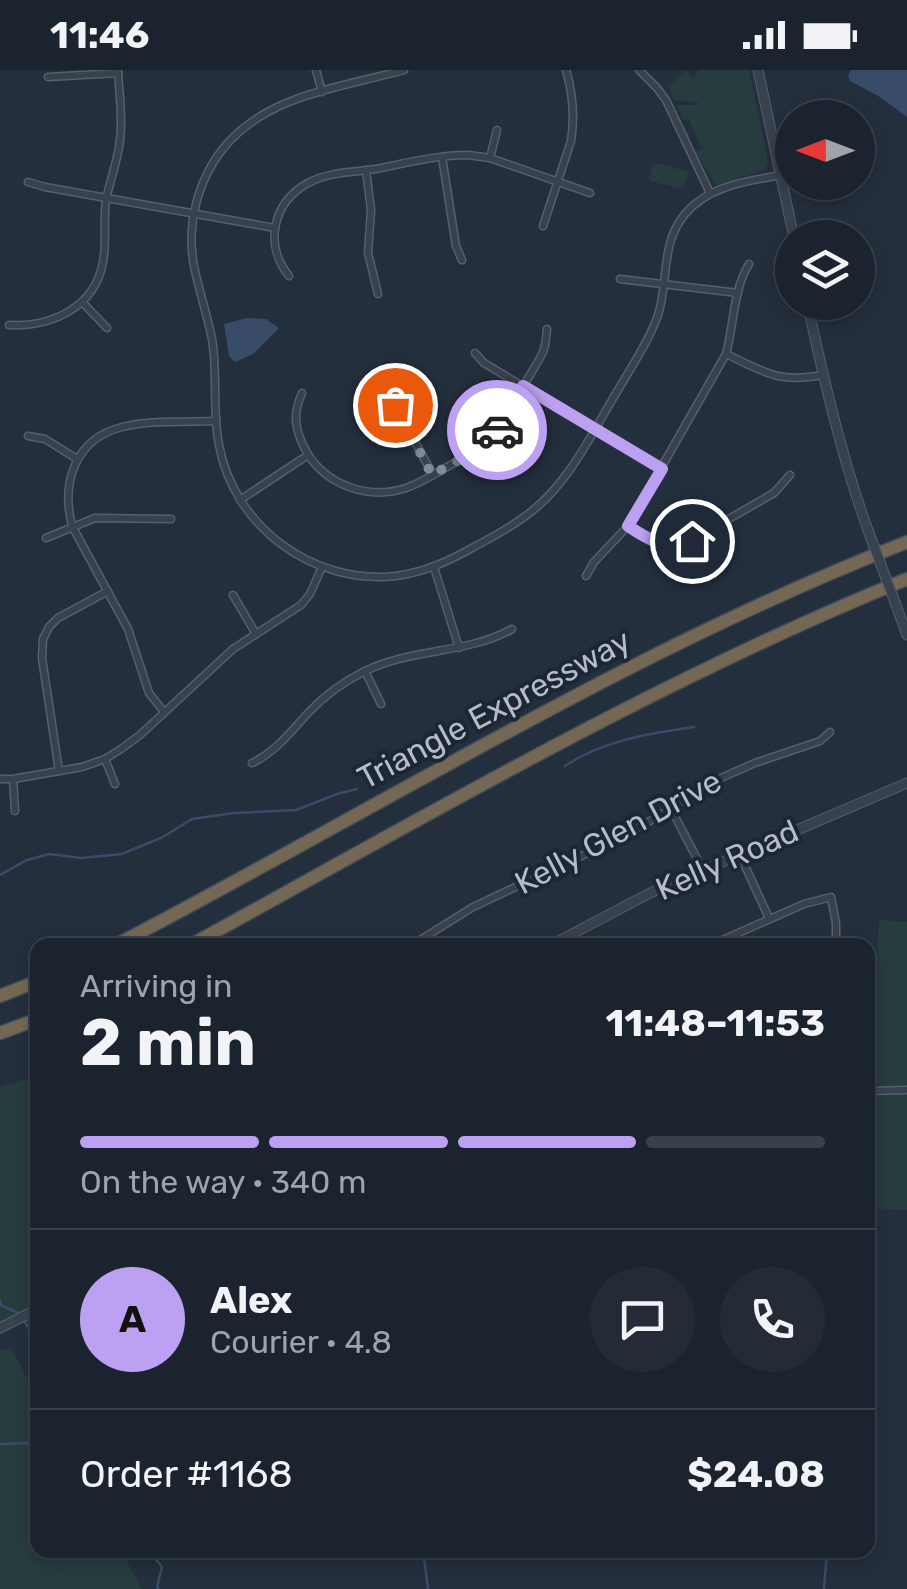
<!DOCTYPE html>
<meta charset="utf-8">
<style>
:root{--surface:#1b232e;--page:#242b36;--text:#f1f3f6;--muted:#a0a4aa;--line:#39404a;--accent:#bca0f2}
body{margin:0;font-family:Rubik,sans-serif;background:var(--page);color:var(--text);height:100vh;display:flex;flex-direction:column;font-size:38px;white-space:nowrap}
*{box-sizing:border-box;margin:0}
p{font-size:32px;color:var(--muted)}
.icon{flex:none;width:55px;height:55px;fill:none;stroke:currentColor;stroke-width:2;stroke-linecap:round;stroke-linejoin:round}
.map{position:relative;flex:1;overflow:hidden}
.drawer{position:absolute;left:30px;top:868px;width:845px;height:620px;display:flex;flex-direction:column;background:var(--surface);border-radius:20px;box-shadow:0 5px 15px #0003,0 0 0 2px var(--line)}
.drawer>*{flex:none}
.needle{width:65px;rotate:270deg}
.buttons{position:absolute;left:775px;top:30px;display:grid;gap:20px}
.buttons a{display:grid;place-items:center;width:100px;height:100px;border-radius:50%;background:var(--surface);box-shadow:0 5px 15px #0003,0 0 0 2px var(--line);font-size:50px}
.pin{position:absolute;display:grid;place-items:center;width:85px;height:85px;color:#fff;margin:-42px;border:5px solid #fff;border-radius:50%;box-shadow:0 2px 10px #0007}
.courier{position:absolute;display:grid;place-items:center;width:100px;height:100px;margin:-50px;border:8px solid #bca0f2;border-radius:50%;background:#fff;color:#222;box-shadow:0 2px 12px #0007}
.overview em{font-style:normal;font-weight:700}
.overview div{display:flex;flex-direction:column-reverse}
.overview{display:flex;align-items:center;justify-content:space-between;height:170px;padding:0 50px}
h1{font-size:65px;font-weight:700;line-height:75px}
.bar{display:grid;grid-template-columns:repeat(4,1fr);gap:15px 10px;align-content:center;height:120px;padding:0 50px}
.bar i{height:12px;border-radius:8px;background:var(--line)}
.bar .current{background:var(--accent)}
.bar p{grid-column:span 4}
.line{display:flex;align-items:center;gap:25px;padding:0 50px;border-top:2px solid var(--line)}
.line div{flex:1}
.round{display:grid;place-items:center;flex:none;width:105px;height:105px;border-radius:52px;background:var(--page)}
.status{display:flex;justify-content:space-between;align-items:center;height:70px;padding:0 50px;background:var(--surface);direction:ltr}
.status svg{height:28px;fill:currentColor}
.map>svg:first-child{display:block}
</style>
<div class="status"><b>11:46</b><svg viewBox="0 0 49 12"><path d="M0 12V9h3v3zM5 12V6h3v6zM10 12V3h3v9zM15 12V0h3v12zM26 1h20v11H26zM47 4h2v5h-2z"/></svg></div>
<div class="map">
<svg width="907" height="1519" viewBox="0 0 907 1519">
<rect width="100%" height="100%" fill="#242f3e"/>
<g fill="#263c3f">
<polygon points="685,0 693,7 700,0 749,0 768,90 765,100 716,116 696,82 701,78 689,49 683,50 677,35 697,35 698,32 673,30 669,17"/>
<polygon points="656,93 686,101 688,105 684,117 681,119 651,111 649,108 652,96"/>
<polygon points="879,850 907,852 907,1140 868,1138 870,1037 879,1016 875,1006 874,947"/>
<polygon points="33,1007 38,1023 37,1245 22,1254 0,1260 0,1017"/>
<polygon points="11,1278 37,1327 38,1480 121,1480 142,1519 0,1519 0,1281"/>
</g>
<g fill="#394c67">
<polygon points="851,0 907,0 907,47 880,27 850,11 848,6"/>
<polygon points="247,248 266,249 279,258 253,284 235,292 229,286 224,254"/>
</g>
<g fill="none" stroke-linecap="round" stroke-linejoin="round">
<g stroke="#394c67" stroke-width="2.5">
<path d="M565,696C602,671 650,663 694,657"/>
<polyline points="0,805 27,790 50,784 81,788 122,784 163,767 192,749 234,743 296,740 337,724 357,719"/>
<polyline points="0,1231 1,1235 18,1243"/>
<polyline points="24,1250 38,1277"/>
<polyline points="0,1374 38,1373"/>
<polyline points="156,1480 154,1487 162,1497 157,1517 159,1519"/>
<polyline points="423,1480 428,1519"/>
<polyline points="824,1519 827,1480"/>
</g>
<defs>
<g id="minor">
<polyline points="316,0 322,22"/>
<path d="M404,0C343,17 270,24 226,75C198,108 186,154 194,196C199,221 207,244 212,269C218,304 212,340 219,375C234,457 313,515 396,506C425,502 449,491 474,477C494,466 514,456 532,441C569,412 591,365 615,325C630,299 648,273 658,245C669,211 660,174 685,144C708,116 747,111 781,105"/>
<polyline points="639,0 657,18 666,30 710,123"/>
<polyline points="48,7 118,3"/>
<polyline points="442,87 456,176 462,190"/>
<polyline points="490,88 497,60"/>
<polyline points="366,100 371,140 368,183 378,224"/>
<polyline points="28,112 45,117 275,158"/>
<path d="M543,156L571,71C575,46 573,24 566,0"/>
<path d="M289,206C264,175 272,133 308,113C328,102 353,102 376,99C406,93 437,85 468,85L490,88L590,123"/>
<polyline points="620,209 738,223"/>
<polyline points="83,233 107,258"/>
<path d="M9,255C51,257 95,238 103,192C107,172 103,151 106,130C110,110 118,90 120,70C123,47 119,23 118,0"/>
<polyline points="475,283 484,293 661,399"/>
<path d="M726,284C767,303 777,313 823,305"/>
<polyline points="393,319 395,335 433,405"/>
<path d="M302,323C292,345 295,360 306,381C326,416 369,430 406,418C421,413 434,404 447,397C461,389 474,383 486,372C502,357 512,334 524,315C530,304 538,293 543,282C546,275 546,267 547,259"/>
<polyline points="28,366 45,369 77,389"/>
<polyline points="240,430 308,385"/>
<polyline points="628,456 655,473 670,476 687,473 774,423 790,405"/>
<polyline points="46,468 95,448 171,449"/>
<polyline points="434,497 459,578"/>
<path d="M586,506L594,492L628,456L726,284C734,255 733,220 749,194"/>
<polyline points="233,525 256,564"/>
<polyline points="365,601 381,634"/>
<path d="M164,642L149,623L128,559L72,456C61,412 75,369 122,357C150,350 187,352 216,351"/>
<polyline points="105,689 115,714"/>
<path d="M252,693C276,682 291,661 309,642C325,625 343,612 365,601C412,578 467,584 512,559"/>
<polyline points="59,701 42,588 43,569 49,557 58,548 108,521"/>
<polyline points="0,709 13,709 82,697 105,689 121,679 140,665 233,579 301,535 310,524 322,497"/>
<polyline points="13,709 15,741"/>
<polyline points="671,739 703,800"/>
<polyline points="740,785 769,848"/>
<polyline points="412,875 473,837 630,763 721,708 755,693 820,671 830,662"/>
<polyline points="711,875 804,834 831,827 836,853 836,875"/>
<polyline points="868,1021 907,1020"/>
</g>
<g id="tertiary">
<polyline points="758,0 794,168"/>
<path d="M807,232C824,310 842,389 869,463"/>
<polyline points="896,535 907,565"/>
<polyline points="551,875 652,822 907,713"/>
<polyline points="0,1258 38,1239"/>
</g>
<g id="motorway">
<path d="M116,875C379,738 630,580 907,472"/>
<path d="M191,875C426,746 658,610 907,509"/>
<polyline points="0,926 38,911"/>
<polyline points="0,963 38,949"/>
</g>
</defs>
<use href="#minor" stroke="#565f6c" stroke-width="9"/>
<use href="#tertiary" stroke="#565f6c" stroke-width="11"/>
<use href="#motorway" stroke="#434c59" stroke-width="15"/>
<use href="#minor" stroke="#38414e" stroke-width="6"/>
<use href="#tertiary" stroke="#38414e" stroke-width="9"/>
<use href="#motorway" stroke="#746855" stroke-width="12"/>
<defs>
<polyline id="tertiary-bridge" points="869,463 896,535"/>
</defs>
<use href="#tertiary-bridge" stroke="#565f6c" stroke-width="11" stroke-linecap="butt"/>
<use href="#tertiary-bridge" stroke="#38414e" stroke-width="9"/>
</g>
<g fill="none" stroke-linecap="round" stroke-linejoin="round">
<polyline stroke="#828b98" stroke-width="10" stroke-dasharray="0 18" points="395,335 432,405 474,382 497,360"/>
<path stroke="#bca0f2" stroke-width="12" d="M497,360L523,316L662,399L628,456C649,470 666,481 692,471"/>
</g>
<g text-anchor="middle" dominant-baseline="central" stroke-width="8" stroke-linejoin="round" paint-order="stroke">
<g font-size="32" fill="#b4bcc9" stroke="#1d2633">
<text transform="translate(494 639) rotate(-28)">Triangle Expressway</text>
<text transform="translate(618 762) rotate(-28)">Kelly Glen Drive</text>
<text transform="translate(727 790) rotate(-24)">Kelly Road</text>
</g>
</g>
</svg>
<div class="buttons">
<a><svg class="needle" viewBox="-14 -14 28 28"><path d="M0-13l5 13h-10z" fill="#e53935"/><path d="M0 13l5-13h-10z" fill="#a0a4aa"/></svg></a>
<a><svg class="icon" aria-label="layers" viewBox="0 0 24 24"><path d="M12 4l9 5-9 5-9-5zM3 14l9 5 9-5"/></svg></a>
</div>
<div class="pin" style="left:395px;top:335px;background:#ea580c"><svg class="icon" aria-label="bag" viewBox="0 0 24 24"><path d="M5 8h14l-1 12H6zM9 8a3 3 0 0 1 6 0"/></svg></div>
<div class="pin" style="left:692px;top:471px;background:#1f2937"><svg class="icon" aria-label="home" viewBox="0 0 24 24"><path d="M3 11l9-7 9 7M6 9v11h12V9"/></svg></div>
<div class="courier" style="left:497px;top:360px"><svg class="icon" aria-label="car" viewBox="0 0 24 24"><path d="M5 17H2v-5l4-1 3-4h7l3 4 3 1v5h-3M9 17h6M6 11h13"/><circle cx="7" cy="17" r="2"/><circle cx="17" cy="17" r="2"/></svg></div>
<section class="drawer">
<div class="overview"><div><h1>2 min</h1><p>Arriving in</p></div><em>11:48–11:53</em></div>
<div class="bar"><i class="current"></i><i class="current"></i><i class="current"></i><i></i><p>On the way · 340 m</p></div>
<div class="line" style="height:180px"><b class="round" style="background:var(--accent);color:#111">A</b><div><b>Alex</b><p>Courier · 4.8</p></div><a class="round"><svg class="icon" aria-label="chat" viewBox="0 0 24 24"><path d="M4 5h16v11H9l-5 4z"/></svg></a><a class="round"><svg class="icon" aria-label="phone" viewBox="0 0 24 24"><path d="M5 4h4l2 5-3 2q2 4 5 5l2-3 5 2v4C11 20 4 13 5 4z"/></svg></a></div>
<div class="line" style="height:130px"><div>Order #1168</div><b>$24.08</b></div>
</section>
</div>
